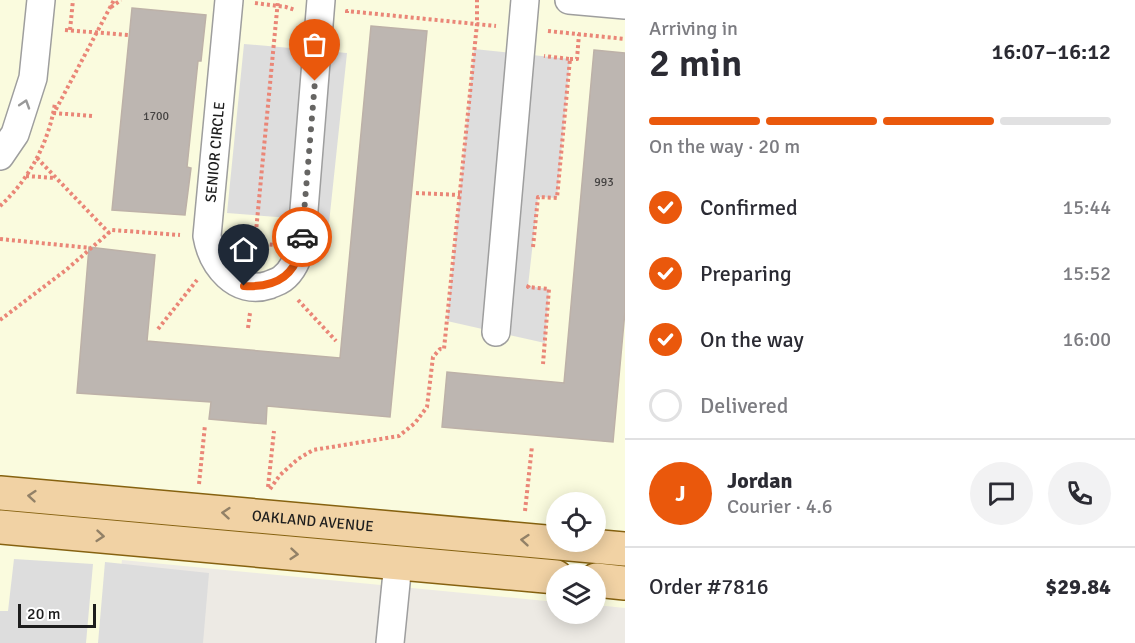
<!DOCTYPE html>
<meta charset="utf-8">
<style>
:root{--surface:#fff;--page:#f2f2f3;--text:#2b2b33;--muted:#7c7c81;--line:#e1e1e2;--accent:#ea580c}
body{margin:0;font-family:Signika,sans-serif;background:var(--page);color:var(--text);height:100vh;display:flex;flex-direction:column;font-size:22px;white-space:nowrap}
*{box-sizing:border-box;margin:0}
p{font-size:20px;color:var(--muted)}
.icon{flex:none;width:33px;height:33px;fill:none;stroke:currentColor;stroke-width:2;stroke-linecap:round;stroke-linejoin:round}
.map{position:relative;flex:1;overflow:hidden}
.side{display:flex;flex-direction:column;background:var(--surface);width:510px}
.side>*{flex:none}
.fabs{position:absolute;left:546px;top:492px;display:grid;gap:12px}
.fabs a{display:grid;place-items:center;width:60px;height:60px;border-radius:50%;background:var(--surface);box-shadow:0 3px 15px #0003;font-size:30px}
.scale{position:absolute;left:18px;bottom:15px;width:78px;box-sizing:border-box;padding-left:6px;border:3px solid #1d1d1d;border-top:0;font-size:16px;line-height:21px;white-space:nowrap;color:#1d1d1d;-webkit-text-stroke:4px #fff;paint-order:stroke}
.pin{position:absolute;display:grid;place-items:center;width:51px;height:51px;color:#fff;margin:-62px -26px;border-radius:50% 50% 50% 0;rotate:-45deg;box-shadow:0 0 6px #0007}
.pin .icon{rotate:45deg}
.courier{position:absolute;display:grid;place-items:center;width:60px;height:60px;margin:-30px;border:4px solid #ea580c;border-radius:50%;background:#fff;color:#222;box-shadow:0 2px 8px #0007}
.headline em{font-style:normal;font-weight:600}
.headline div{display:flex;flex-direction:column-reverse}
.headline{display:flex;align-items:center;justify-content:space-between;height:102px;padding:0 24px}
h1{font-size:39px;font-weight:600;line-height:45px}
.bar{display:grid;grid-template-columns:repeat(4,1fr);gap:9px 6px;align-content:center;height:72px;padding:0 24px}
.bar i{height:8px;border-radius:4px;background:var(--line)}
.bar .active{background:var(--accent)}
.bar p{grid-column:span 4}
.line{display:flex;align-items:center;gap:15px;padding:0 24px;border-top:2px solid var(--line)}
.line div{flex:1}
.round{display:grid;place-items:center;flex:none;width:63px;height:63px;border-radius:32px;background:var(--page)}
ol{padding:0 24px;list-style:none}
li{display:flex;align-items:center;gap:18px;height:66px}
li p{margin-inline-start:auto}
li .icon{padding:6px;border-radius:50%;background:var(--accent);color:#fff;stroke-width:4}
li:last-child{color:var(--muted)}
li i{width:33px;height:33px;border:3px solid var(--line);border-radius:50%}
main{display:flex;flex:1;min-height:0}
.map>svg:first-child{display:block}
</style>
<main>
<div class="map">
<svg width="625" height="643" viewBox="0 0 625 643">
<rect width="100%" height="100%" fill="#edeae4"/>
<path fill="#fafbde" fill-rule="evenodd" d="M0,0H625V608L596,605V574H556V602L122,560L113,643H0ZM556,502H596V542H556Z"/>
<g fill="#ddd">
<polygon points="244,44 347,53 327,242 294,236 290,218 227,213"/>
<polygon points="474,49 570,59 557,198 538,197 528,286 549,289 545,343 447,321"/>
<polygon points="14,559 93,564 86,643 0,643 0,611 8,611"/>
<polygon points="105,562 209,573 203,643 98,643"/>
</g>
<g fill="#bdb6b1" stroke="#bdb1a8" stroke-width="1.5">
<polygon points="132,8 206,15 201,61 198,61 187,167 191,168 185,215 112,210"/>
<polygon points="371,26 427,31 390,417 267,406 266,424 209,419 211,402 77,393 89,247 155,255 147,341 340,358"/>
<polygon points="594,50 625,53 625,311 613,442 442,427 447,372 564,383"/>
</g>
<g fill="none" stroke-linecap="round" stroke-linejoin="round">
<defs>
<g id="minor">
<path d="M229,0L207,236C212,265 236,296 269,285C273,283 278,282 282,279C293,271 297,259 301,247L321,0"/>
<polyline points="569,0 625,5"/>
<polyline points="0,156 15,134 33,78 41,0"/>
<polyline points="496,332 525,0"/>
<polyline points="390,643 398,563"/>
</g>
<g id="major">
<path id="s1" d="M0,493L625,549"/>
<polyline points="0,527 556,577"/>
<polyline points="596,580 625,583"/>
</g>
</defs>
<use href="#minor" stroke="#9e9e9e" stroke-width="30"/>
<use href="#major" stroke="#866210" stroke-width="36"/>
<g stroke="#ea8677" stroke-width="4" stroke-dasharray="3 3" stroke-linecap="butt">
<polyline points="255,3 286,7 295,10"/>
<polyline points="111,7 121,0"/>
<polyline points="347,13 347,11 496,26"/>
<polyline points="65,30 129,35"/>
<polyline points="70,30 73,0"/>
<polyline points="548,31 625,39"/>
<polyline points="570,59 577,59 579,34"/>
<polyline points="92,116 54,113 114,0"/>
<polyline points="37,158 109,233"/>
<polyline points="26,176 55,178"/>
<polyline points="416,193 460,195"/>
<path d="M0,206C29,180 49,142 55,103"/>
<polyline points="0,239 91,248"/>
<polyline points="234,240 274,245"/>
<polyline points="533,247 538,197 557,198 570,59 544,56"/>
<polyline points="253,263 278,0"/>
<polyline points="529,285 528,287 549,289 543,364"/>
<polyline points="298,300 336,341"/>
<polyline points="0,320 66,270 112,230 180,235"/>
<polyline points="248,328 250,313"/>
<polyline points="158,329 197,280"/>
<polyline points="199,484 205,425"/>
<polyline points="268,487 274,431"/>
<polyline points="270,489 280,475 298,459 313,450 399,436 415,423 427,407 433,357 440,349 444,349 477,24 477,0"/>
<polyline points="525,511 532,446"/>
</g>
<use href="#minor" stroke="#fff" stroke-width="27"/>
<use href="#major" stroke="#f1d2a4" stroke-width="33"/>
</g>
<defs><path id="oneway-chevron" d="M-2-3.5L2.5 0L-2 3.5" fill="none" stroke-width="1.6" stroke-linecap="round" stroke-linejoin="round" transform="scale(1.5)"/></defs>
<use stroke="#999" href="#oneway-chevron" transform="translate(25 104) rotate(-72)"/>
<g stroke="#928167">
<use href="#oneway-chevron" transform="translate(32 496) rotate(-175)"/>
<use href="#oneway-chevron" transform="translate(226 513) rotate(-175)"/>
<use href="#oneway-chevron" transform="translate(100 536) rotate(5)"/>
<use href="#oneway-chevron" transform="translate(525 540) rotate(-175)"/>
<use href="#oneway-chevron" transform="translate(294 554) rotate(5)"/>
</g>
<g fill="none" stroke-linecap="round" stroke-linejoin="round">
<polyline stroke="#666563" stroke-width="6" stroke-dasharray="0 10.8" points="302,237 315,81"/>
<path stroke="#ea580c" stroke-width="8" d="M244,286C278,288 299,274 302,237"/>
</g>
<g text-anchor="middle" dominant-baseline="central" stroke-width="6" stroke-linejoin="round" paint-order="stroke">
<g font-size="12" fill="#454342">
<text x="156" y="116">1700</text>
<text x="604" y="182">993</text>
</g>
<g font-size="15" fill="#1d1d1d" stroke="#fff">
<text transform="translate(215 152) rotate(-85)">SENIOR CIRCLE</text>
<text stroke="none"><textPath href="#s1" startOffset="314">OAKLAND AVENUE</textPath></text>
</g>
</g>
</svg>
<div class="fabs">
<a><svg class="icon" aria-label="locate" viewBox="0 0 24 24"><circle cx="12" cy="12" r="6"/><path d="M12 2v4M12 18v4M2 12h4M18 12h4"/></svg></a>
<a><svg class="icon" aria-label="layers" viewBox="0 0 24 24"><path d="M12 4l9 5-9 5-9-5zM3 14l9 5 9-5"/></svg></a>
</div>
<div class="scale">20 m</div>
<div class="pin" style="left:315px;top:81px;background:#ea580c"><svg class="icon" aria-label="bag" viewBox="0 0 24 24"><path d="M5 8h14l-1 12H6zM9 8a3 3 0 0 1 6 0"/></svg></div>
<div class="pin" style="left:244px;top:286px;background:#1f2937"><svg class="icon" aria-label="home" viewBox="0 0 24 24"><path d="M3 11l9-7 9 7M6 9v11h12V9"/></svg></div>
<div class="courier" style="left:302px;top:237px"><svg class="icon" aria-label="car" viewBox="0 0 24 24"><path d="M5 17H2v-5l4-1 3-4h7l3 4 3 1v5h-3M9 17h6M6 11h13"/><circle cx="7" cy="17" r="2"/><circle cx="17" cy="17" r="2"/></svg></div>
</div>
<section class="side">
<div class="headline"><div><h1>2 min</h1><p>Arriving in</p></div><em>16:07–16:12</em></div>
<div class="bar"><i class="active"></i><i class="active"></i><i class="active"></i><i></i><p>On the way · 20 m</p></div>
<ol>
<li><svg class="icon" aria-label="check" viewBox="0 0 24 24"><path d="M5 12l5 5 9-10"/></svg>Confirmed<p>15:44</p></li>
<li><svg class="icon" aria-label="check" viewBox="0 0 24 24"><path d="M5 12l5 5 9-10"/></svg>Preparing<p>15:52</p></li>
<li><svg class="icon" aria-label="check" viewBox="0 0 24 24"><path d="M5 12l5 5 9-10"/></svg>On the way<p>16:00</p></li>
<li><i></i>Delivered</li>
</ol>
<div class="line" style="height:108px"><b class="round" style="background:var(--accent);color:#fff">J</b><div><b>Jordan</b><p>Courier · 4.6</p></div><a class="round"><svg class="icon" aria-label="chat" viewBox="0 0 24 24"><path d="M4 5h16v11H9l-5 4z"/></svg></a><a class="round"><svg class="icon" aria-label="phone" viewBox="0 0 24 24"><path d="M5 4h4l2 5-3 2q2 4 5 5l2-3 5 2v4C11 20 4 13 5 4z"/></svg></a></div>
<div class="line" style="height:78px"><div>Order #7816</div><b>$29.84</b></div>
</section>
</main>
